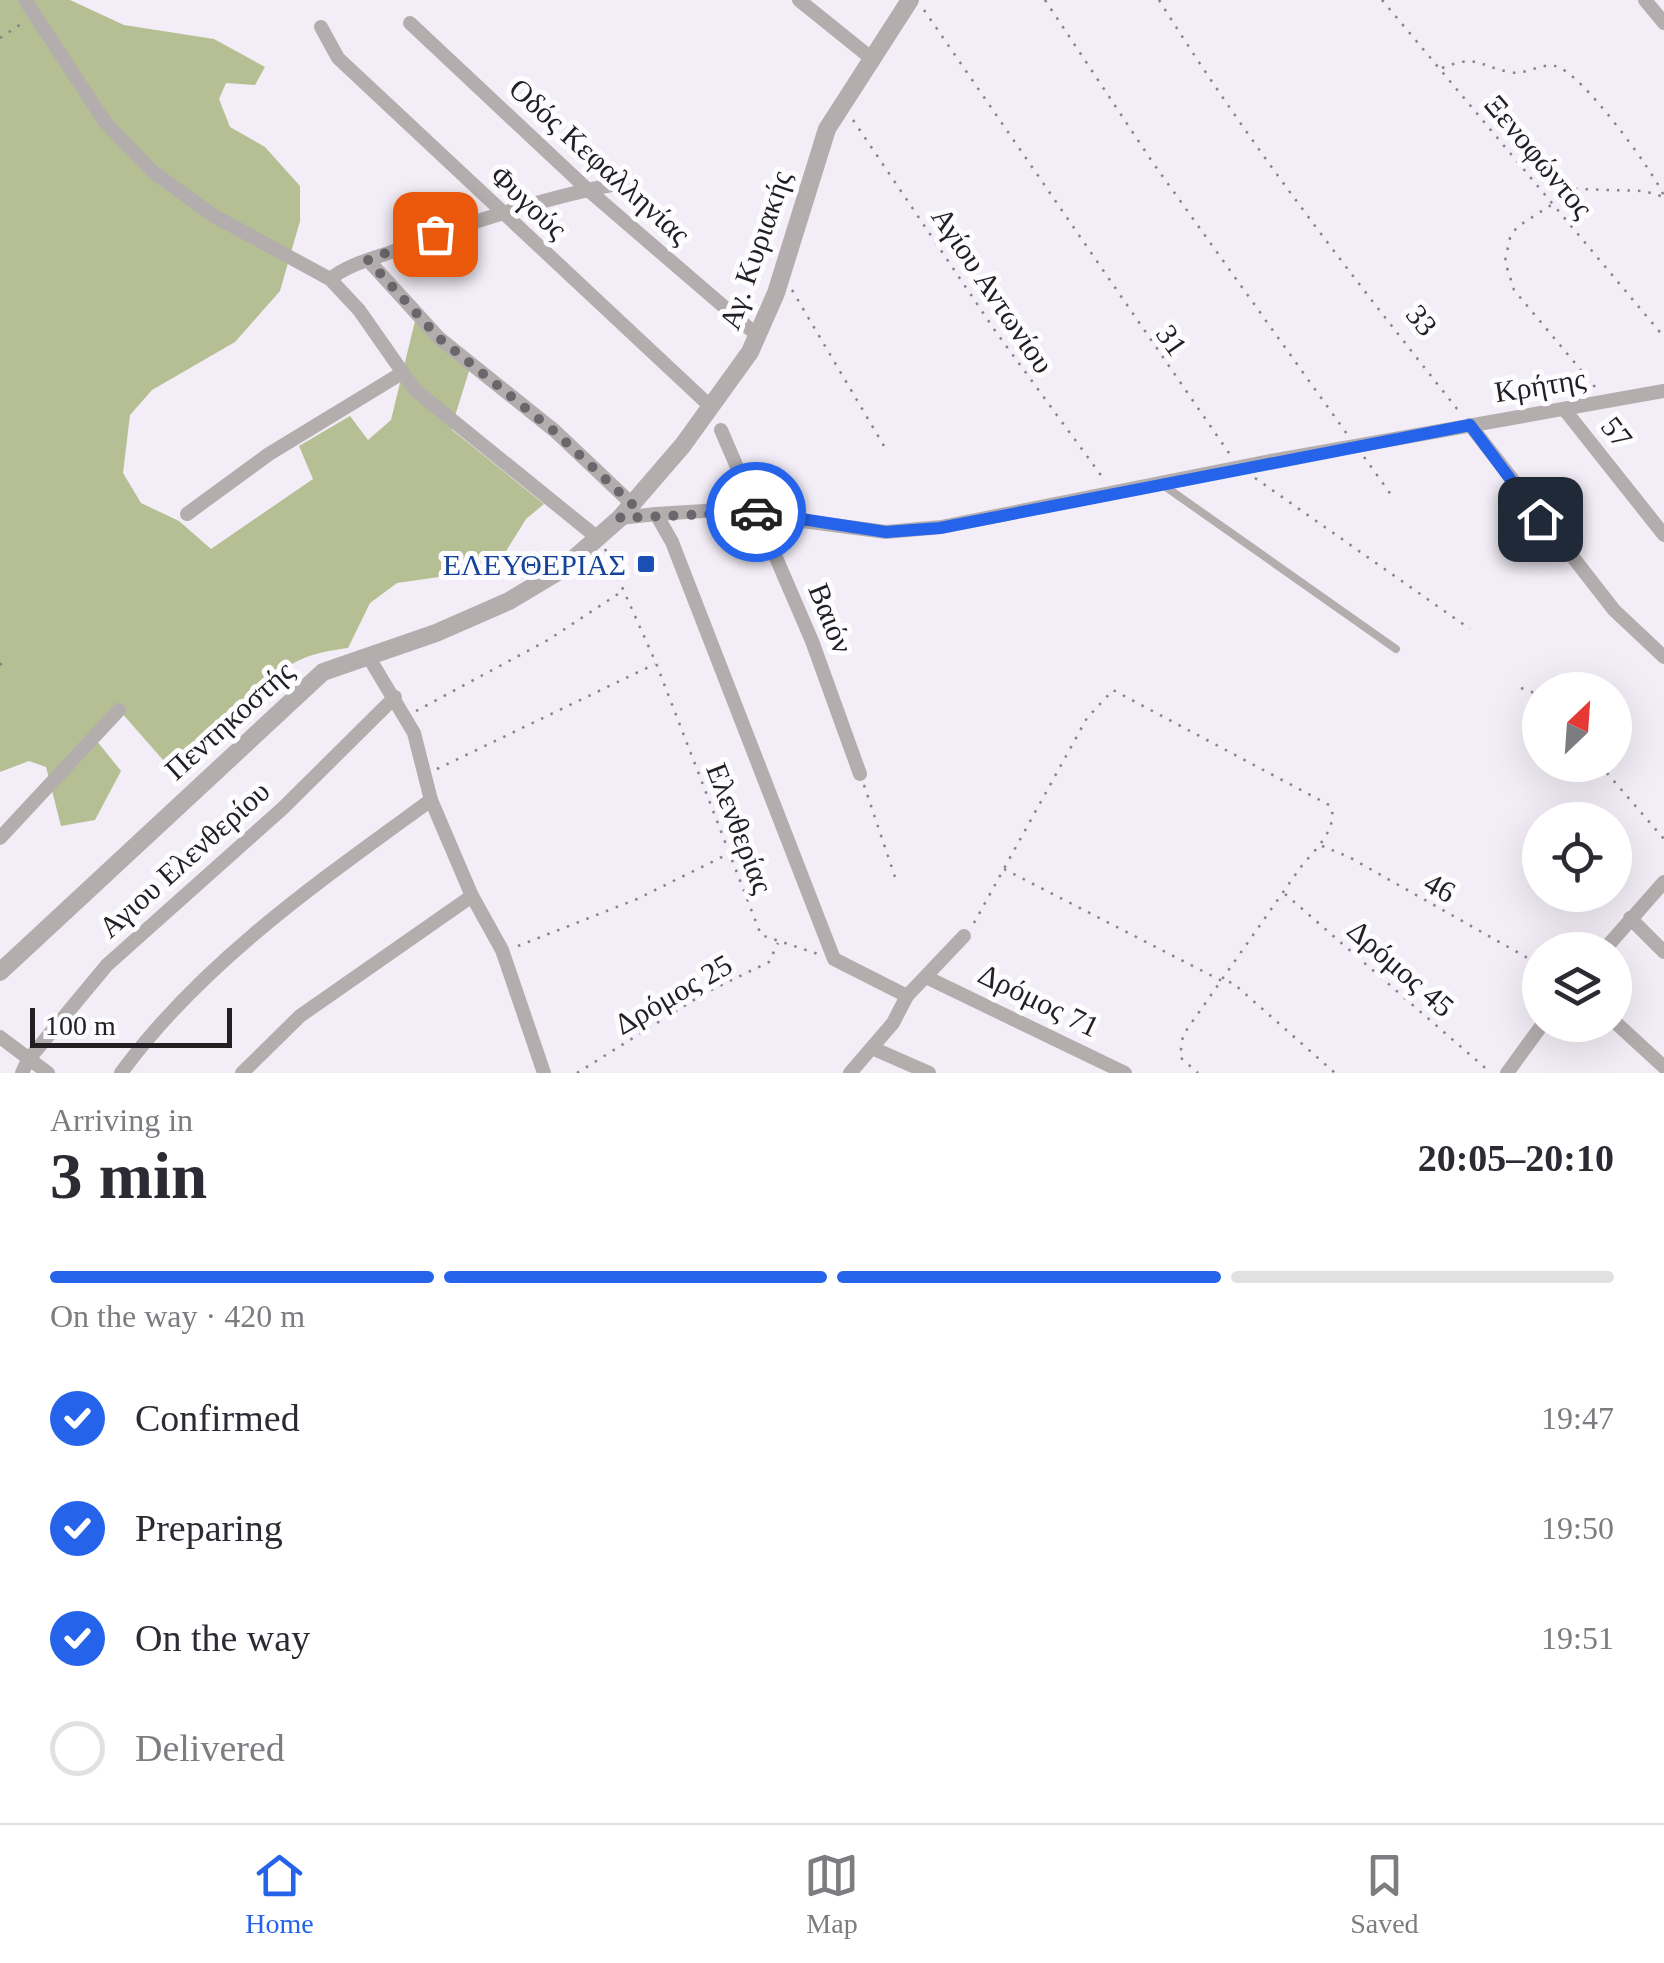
<!DOCTYPE html>
<meta charset="utf-8">
<style>
:root{--surface:#fff;--page:#f2f2f3;--text:#2b2b33;--muted:#7c7c81;--line:#e1e1e2;--accent:#2563eb}
body{margin:0;font-family:"Times New Roman",serif;background:var(--page);color:var(--text);height:100vh;display:flex;flex-direction:column;font-size:38px;white-space:nowrap}
*{box-sizing:border-box;margin:0}
p{font-size:32px;color:var(--muted)}
.icon{flex:none;width:55px;height:55px;fill:none;stroke:currentColor;stroke-width:2;stroke-linecap:round;stroke-linejoin:round}
.map{position:relative;height:1073px;overflow:hidden}
.details{display:flex;flex-direction:column;background:var(--surface);flex:1}
.details>*{flex:none}
.needle{width:65px;rotate:25deg}
.buttons{position:absolute;left:1522px;top:672px;display:grid;gap:20px}
.buttons a{display:grid;place-items:center;width:110px;height:110px;border-radius:50%;background:var(--surface);box-shadow:0 10px 40px #0002;font-size:50px}
.scale{position:absolute;left:30px;bottom:25px;width:202px;box-sizing:border-box;padding-left:10px;border:5px solid #211f22;border-top:0;font-size:28px;line-height:35px;white-space:nowrap;color:#211f22;-webkit-text-stroke:8px #fdfcff;paint-order:stroke}
.pin{position:absolute;display:grid;place-items:center;width:85px;height:85px;color:#fff;margin:-42px;border-radius:20px;box-shadow:0 5px 15px #0006}
.courier{position:absolute;display:grid;place-items:center;width:100px;height:100px;margin:-50px;border:8px solid #2563eb;border-radius:50%;background:#fff;color:#222;box-shadow:0 2px 12px #0007}
.overview em{font-style:normal;font-weight:700}
.overview div{display:flex;flex-direction:column-reverse}
.overview{display:flex;align-items:center;justify-content:space-between;height:170px;padding:0 50px}
h1{font-size:65px;font-weight:700;line-height:75px}
.bar{display:grid;grid-template-columns:repeat(4,1fr);gap:15px 10px;align-content:center;height:120px;padding:0 50px}
.bar i{height:12px;border-radius:8px;background:var(--line)}
.bar .active{background:var(--accent)}
.bar p{grid-column:span 4}
ol{padding:0 50px;list-style:none}
li{display:flex;align-items:center;gap:30px;height:110px}
li p{margin-inline-start:auto}
li .icon{padding:10px;border-radius:50%;background:var(--accent);color:#fff;stroke-width:4}
li:last-child{color:var(--muted)}
li i{width:55px;height:55px;border:5px solid var(--line);border-radius:50%}
.tabs{display:flex;justify-content:space-around;align-items:center;height:140px;border-top:2px solid var(--line);background:var(--surface);font-size:28px;color:var(--muted)}
.tabs a{display:grid;justify-items:center;gap:5px}
.tabs .active{color:var(--accent)}
.map>svg:first-child{display:block}
</style>
<div class="map">
<svg width="1664" height="1073" viewBox="0 0 1664 1073">
<rect width="100%" height="100%" fill="#f2edf6"/>
<path fill="#b5bf93" d="M0,0H70L124,25L214,39L265,67L255,85L226,83L219,99L230,127L265,147L300,186V221L280,291L235,342L152,390L130,415L123,473L141,503L179,521L211,549L313,479L299,446L350,416L368,440L391,420L415,321L469,371L451,429L544,504L526,519L495,569L397,583L370,603L348,648C268,658 282,683 231,731C214,746 190,757 171,769L120,711L92,735L121,771L95,820L61,826L46,767L29,761L0,772Z"/>
<g fill="none" stroke-linecap="round" stroke-linejoin="round">
<g stroke="#878389" stroke-width="2.5" stroke-dasharray="2.5 8" stroke-linecap="butt">
<polyline points="1045,0 1151,160 1347,434"/>
<path d="M1159,0C1252,149 1352,276 1461,414"/>
<polyline points="1382,0 1664,337"/>
<polyline points="924,10 1231,456"/>
<polyline points="0,38 24,22"/>
<path d="M1442,68C1478,54 1476,65 1509,72C1524,76 1540,63 1555,66C1580,70 1654,172 1664,196"/>
<polyline points="853,120 996,332 1103,478"/>
<polyline points="792,290 884,446"/>
<polyline points="1595,387 1514,290 1505,261 1510,238 1517,227 1576,189 1644,191 1664,197"/>
<polyline points="1364,457 1392,496"/>
<polyline points="1255,478 1470,629"/>
<polyline points="605,549 656,663 761,935 818,954"/>
<polyline points="0,665 7,658"/>
<polyline points="1521,688 1540,695"/>
<polyline points="416,711 548,640 621,592"/>
<polyline points="1600,765 1664,839"/>
<polyline points="437,769 655,664"/>
<polyline points="864,785 895,877"/>
<polyline points="1322,846 1349,857 1540,965"/>
<polyline points="1004,869 1220,980 1233,983 1335,1073"/>
<polyline points="1285,894 1491,1073"/>
<path d="M974,923L1087,718L1113,690L1331,806C1338,831 1314,850 1300,868L1183,1035L1180,1057L1198,1073"/>
<polyline points="518,946 637,899 726,855"/>
<polyline points="577,1073 705,993 769,962 778,943"/>
</g>
<polyline stroke="#b3aead" stroke-width="8" points="1163,485 1396,649"/>
<g stroke="#b3aead" stroke-width="14">
<polyline points="25,0 105,122 153,172 214,216 330,279 359,310 415,390 599,539"/>
<polyline points="799,0 871,58"/>
<polyline points="1645,0 1664,23"/>
<polyline points="410,23 587,189 758,336"/>
<polyline points="321,27 338,58 711,407"/>
<polyline points="368,260 439,338 555,431 632,504"/>
<path d="M330,279C349,264 372,259 394,251C472,221 551,195 633,181"/>
<polyline points="1564,409 1664,535"/>
<polyline points="1470,425 1614,610 1664,657"/>
<polyline points="721,430 812,641 860,774"/>
<polyline points="187,514 269,454 402,373"/>
<polyline points="656,514 720,510 886,532 941,527 1270,461 1664,391"/>
<polyline points="620,518 656,514 672,542 834,959 907,996"/>
<polyline points="368,656 414,733 431,800 472,896 502,950 544,1073"/>
<polyline points="0,838 119,710"/>
<polyline points="1630,918 1664,952"/>
<polyline points="1604,950 1664,882"/>
<polyline points="928,978 1125,1073"/>
<polyline points="1615,1022 1664,1067"/>
<polyline points="0,1037 48,1073"/>
<polyline points="872,1048 929,1073"/>
<polyline points="22,1073 28,1060 107,965 283,808 395,697"/>
<path d="M121,1073C202,962 321,880 431,800"/>
<polyline points="242,1073 300,1016 472,896"/>
<polyline points="850,1073 893,1023 907,996 964,936"/>
<polyline points="1507,1073 1542,1025"/>
</g>
<polyline stroke="#b3aead" stroke-width="18" points="0,972 323,672 436,633 509,601 561,570 620,518 683,445 750,352 776,293 827,129 910,0"/>
</g>
<g fill="none" stroke-linecap="round" stroke-linejoin="round">
<polyline stroke="#6a676c" stroke-width="10" stroke-dasharray="0 18" points="435,234 368,260 439,338 555,432 632,504 620,518 756,512"/>
<polyline stroke="#2563eb" stroke-width="12" points="756,512 886,532 940,528 1470,425 1540,519"/>
</g>
<rect fill="#1a4fb4" stroke="#fdfcff" stroke-width="4" x="636" y="554" width="20" height="20" rx="5"/>
<g text-anchor="middle" dominant-baseline="central" stroke-width="10" stroke-linejoin="round" paint-order="stroke">
<g font-size="30" fill="#211f22" stroke="#fdfcff">
<text transform="translate(1539 156) rotate(50)">Ξενοφώντος</text>
<text transform="translate(600 161) rotate(42)">Οδός Κεφαλληνίας</text>
<text transform="translate(529 202) rotate(43)">Φυγούς</text>
<text transform="translate(755 250) rotate(-71)">Αγ. Κυριακής</text>
<text transform="translate(993 290) rotate(56)">Αγίου Αντωνίου</text>
<text transform="translate(1422 320) rotate(51)">33</text>
<text transform="translate(1172 340) rotate(55)">31</text>
<text transform="translate(1540 385) rotate(-9)">Κρήτης</text>
<text transform="translate(1617 432) rotate(52)">57</text>
<text transform="translate(831 618) rotate(68)">Βαιόν</text>
<text transform="translate(229 720) rotate(-42)">Πεντηκοστής</text>
<text transform="translate(740 828) rotate(69)">Ελενθερίας</text>
<text transform="translate(184 859) rotate(-42)">Αγιου Ελενθερίου</text>
<text transform="translate(1440 887) rotate(29)">46</text>
<text transform="translate(1401 968) rotate(41)">Δρόμος 45</text>
<text transform="translate(673 994) rotate(-30)">Δρόμος 25</text>
<text transform="translate(1039 1000) rotate(26)">Δρόμος 71</text>
</g>
<g font-size="30" fill="#164399" stroke="#fdfcff" text-anchor="end">
<text x="626" y="564">ΕΛΕΥΘΕΡΙΑΣ</text>
</g>
</g>
</svg>
<div class="buttons">
<a><svg class="needle" viewBox="-14 -14 28 28"><path d="M0-13l5 13h-10z" fill="#e53935"/><path d="M0 13l5-13h-10z" fill="#7c7c81"/></svg></a>
<a><svg class="icon" aria-label="locate" viewBox="0 0 24 24"><circle cx="12" cy="12" r="6"/><path d="M12 2v4M12 18v4M2 12h4M18 12h4"/></svg></a>
<a><svg class="icon" aria-label="layers" viewBox="0 0 24 24"><path d="M12 4l9 5-9 5-9-5zM3 14l9 5 9-5"/></svg></a>
</div>
<div class="scale">100 m</div>
<div class="pin" style="left:435px;top:234px;background:#ea580c"><svg class="icon" aria-label="bag" viewBox="0 0 24 24"><path d="M5 8h14l-1 12H6zM9 8a3 3 0 0 1 6 0"/></svg></div>
<div class="pin" style="left:1540px;top:519px;background:#1f2937"><svg class="icon" aria-label="home" viewBox="0 0 24 24"><path d="M3 11l9-7 9 7M6 9v11h12V9"/></svg></div>
<div class="courier" style="left:756px;top:512px"><svg class="icon" aria-label="car" viewBox="0 0 24 24"><path d="M5 17H2v-5l4-1 3-4h7l3 4 3 1v5h-3M9 17h6M6 11h13"/><circle cx="7" cy="17" r="2"/><circle cx="17" cy="17" r="2"/></svg></div>
</div>
<section class="details">
<div class="overview"><div><h1>3 min</h1><p>Arriving in</p></div><em>20:05–20:10</em></div>
<div class="bar"><i class="active"></i><i class="active"></i><i class="active"></i><i></i><p>On the way · 420 m</p></div>
<ol>
<li><svg class="icon" aria-label="check" viewBox="0 0 24 24"><path d="M5 12l5 5 9-10"/></svg>Confirmed<p>19:47</p></li>
<li><svg class="icon" aria-label="check" viewBox="0 0 24 24"><path d="M5 12l5 5 9-10"/></svg>Preparing<p>19:50</p></li>
<li><svg class="icon" aria-label="check" viewBox="0 0 24 24"><path d="M5 12l5 5 9-10"/></svg>On the way<p>19:51</p></li>
<li><i></i>Delivered</li>
</ol>
</section>
<nav class="tabs">
<a class="active"><svg class="icon" aria-label="home" viewBox="0 0 24 24"><path d="M3 11l9-7 9 7M6 9v11h12V9"/></svg>Home</a>
<a><svg class="icon" aria-label="map" viewBox="0 0 24 24"><path d="M3 6l6-2 6 2 6-2v14l-6 2-6-2-6 2zM9 4v14M15 6v14"/></svg>Map</a>
<a><svg class="icon" aria-label="saved" viewBox="0 0 24 24"><path d="M7 4h10v16l-5-4-5 4z"/></svg>Saved</a>
</nav>
